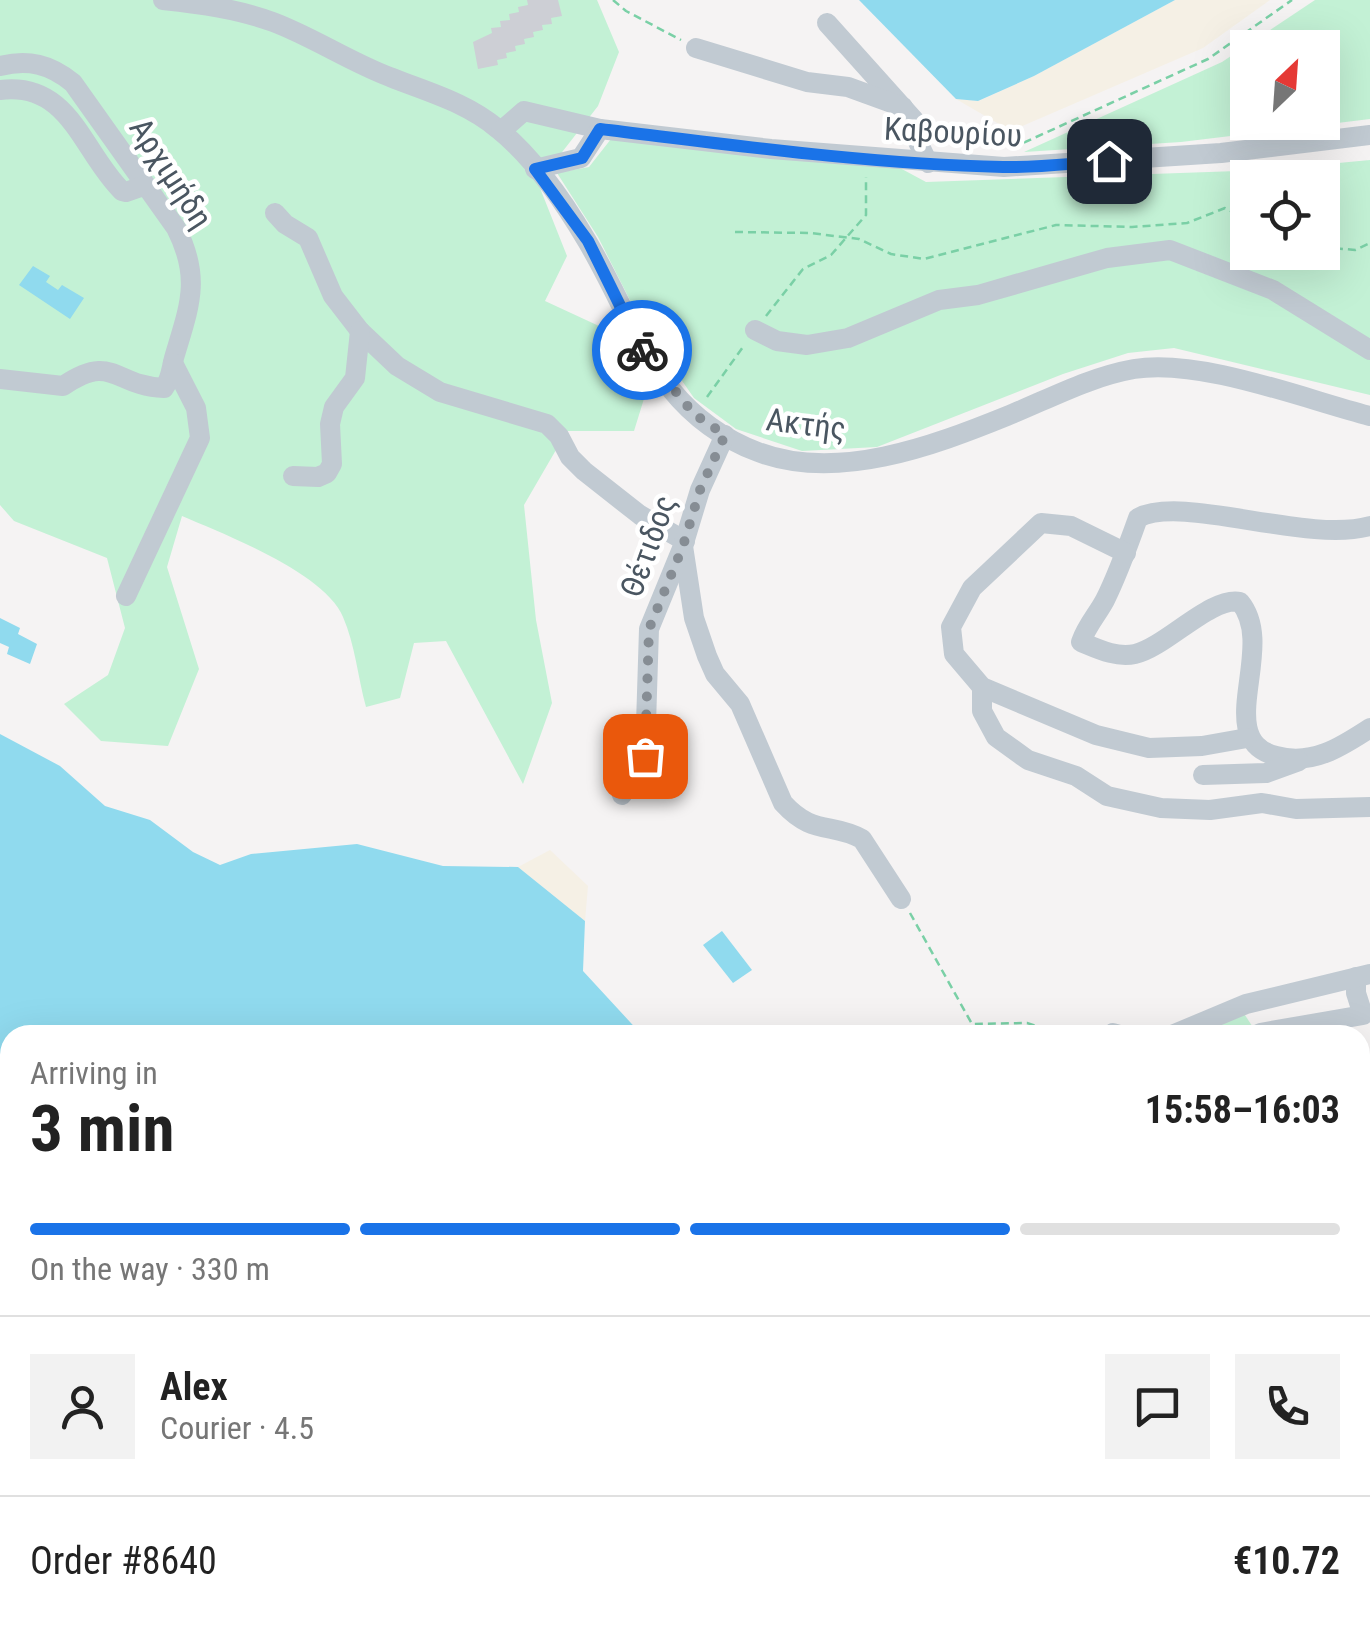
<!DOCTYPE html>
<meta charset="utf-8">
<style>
:root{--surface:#fff;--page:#f2f2f2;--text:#222;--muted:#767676;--line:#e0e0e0;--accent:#1a73e8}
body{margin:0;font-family:"Roboto Condensed",sans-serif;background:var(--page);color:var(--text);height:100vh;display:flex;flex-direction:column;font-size:38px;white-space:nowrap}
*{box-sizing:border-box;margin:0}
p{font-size:32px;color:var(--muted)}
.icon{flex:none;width:55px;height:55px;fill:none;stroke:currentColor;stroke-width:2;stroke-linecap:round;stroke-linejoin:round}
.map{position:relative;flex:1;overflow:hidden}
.drawer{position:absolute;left:0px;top:1025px;width:1370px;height:620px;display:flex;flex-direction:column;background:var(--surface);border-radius:30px 30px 0 0;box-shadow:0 10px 40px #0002}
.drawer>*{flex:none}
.needle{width:65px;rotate:25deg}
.buttons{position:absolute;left:1230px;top:30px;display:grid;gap:20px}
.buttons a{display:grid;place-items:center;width:110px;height:110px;border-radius:0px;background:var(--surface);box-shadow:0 10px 40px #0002;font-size:50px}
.pin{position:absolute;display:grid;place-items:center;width:85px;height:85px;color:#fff;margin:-42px;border-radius:20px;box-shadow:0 5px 15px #0006}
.courier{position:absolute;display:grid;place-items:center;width:100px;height:100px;margin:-50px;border:8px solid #1a73e8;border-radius:50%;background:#fff;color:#222;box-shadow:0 2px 12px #0007}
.headline em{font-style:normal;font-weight:700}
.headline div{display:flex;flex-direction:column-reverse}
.headline{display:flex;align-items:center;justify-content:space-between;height:170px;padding:0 30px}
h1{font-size:65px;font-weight:700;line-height:75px}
.bar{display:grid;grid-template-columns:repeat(4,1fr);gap:15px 10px;align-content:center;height:120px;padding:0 30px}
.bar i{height:12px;border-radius:8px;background:var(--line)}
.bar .active{background:var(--accent)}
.bar p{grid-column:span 4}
.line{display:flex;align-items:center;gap:25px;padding:0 30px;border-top:2px solid var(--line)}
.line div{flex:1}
.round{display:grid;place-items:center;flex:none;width:105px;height:105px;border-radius:0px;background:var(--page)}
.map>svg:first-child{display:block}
</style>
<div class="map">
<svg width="1370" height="1645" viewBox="0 0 1370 1645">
<rect width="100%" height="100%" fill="#f5f3f3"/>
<g fill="#c3f1d5" fill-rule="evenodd">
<path d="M0,0H597L619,52L598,106L538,183L567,256L545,301L612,332L647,389L634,431H567L524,505L536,620L552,703L523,784L446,641L414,643L400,698L366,707C358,678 355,644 343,617C325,573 224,534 182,516L167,567L199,669L168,746L101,741L64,704L108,675L125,628L107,558L14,521L0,505Z"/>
<path d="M1315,0H1370V119L1181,142L1024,152L1222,62ZM1248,48H1322V122H1248Z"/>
<path d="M611,139L900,168L926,182L1266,170L1370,160V395L1174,348L1128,353L1063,374L877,447L802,451L736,429L694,398L641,322L598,237L557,173L589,167ZM1248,178H1322V252H1248Z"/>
<polygon points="1241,1009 1258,1035 1195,1035"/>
</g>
<g fill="#f5f0e5">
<polygon points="1175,0 1270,0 1203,48 1011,131 956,99 979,101 1034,76"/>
<polygon points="550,850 588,886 585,921 518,867"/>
<polygon points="1021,1025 1056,1035 971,1035 976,1029"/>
</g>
<g fill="#90daee">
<polygon points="859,0 1175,0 1034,76 978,101 956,99"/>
<polygon points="33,266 50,276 46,282 58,290 62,285 84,298 70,319 19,285"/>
<polygon points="0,618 20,628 18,634 37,644 30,664 7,654 9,647 0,643"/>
<polygon points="0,734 60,766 105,806 150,820 193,852 220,865 251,854 357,844 443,866 518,867 585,921 583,971 642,1035 10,1035 10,1635 1264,1635 1264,1645 0,1645"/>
<polygon points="722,931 752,970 733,983 703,945"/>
</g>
<polygon fill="#cdcfd5" points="527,0 558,0 562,16 551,18 552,24 542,25 543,30 533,32 534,37 524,39 525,44 515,46 516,51 506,53 507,58 497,60 498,65 478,69 473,42 492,33 491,28 501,27 500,21 510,20 509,14 519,12 518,7 528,5"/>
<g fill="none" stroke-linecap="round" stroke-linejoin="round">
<g stroke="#7ad0a6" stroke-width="2.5" stroke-dasharray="8 5" stroke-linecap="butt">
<polyline points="613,0 626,11 681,40"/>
<polyline points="1012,148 1208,59 1292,0"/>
<polyline points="735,232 810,233 859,239 891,254 924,259 1056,225 1132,227 1187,223 1225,208 1248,220"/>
<polyline points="1322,247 1355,250 1370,243"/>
<polyline points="766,316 803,269 831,255 866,215 866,177"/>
<polyline points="707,397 743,347"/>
<polyline points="910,913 972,1024 1027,1023 1065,1035"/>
</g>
<g stroke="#c1cad2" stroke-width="20">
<path d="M163,0C200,4 238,9 273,22C313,37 350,62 390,77C427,92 466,102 498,129C533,157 564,202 587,241C637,325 655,413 758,452C837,482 933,446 1007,416C1049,399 1089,377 1134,369C1200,358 1304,399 1370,416"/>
<polyline points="827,23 914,120 920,131 918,142 928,163"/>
<polyline points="696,48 807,82 848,87 903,107"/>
<path d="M0,66C28,59 50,64 73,83L176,228C202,279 189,307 174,358C171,369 171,379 164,388C114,386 113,352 63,386L0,379"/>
<path d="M0,90C70,81 82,152 122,191L126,192L146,185"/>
<polyline points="501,131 524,111 600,129"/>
<polyline points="535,169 581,158 600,129 771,149 1004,167 1221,153 1370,135"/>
<polyline points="275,213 285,224 308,238 333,296 360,331 397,366 440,392 547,424 559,436 570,457 584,471 640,515 685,541"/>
<polyline points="755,330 777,341 807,345 848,338 939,300 978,295 1107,258 1170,250 1273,290 1370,350"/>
<polyline points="293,476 318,477 327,473 332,464 330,424 334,407 355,378 360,331"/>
<path d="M1370,526C1307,544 1182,494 1138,518C1128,546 1118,574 1105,600C1097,615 1087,625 1081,642C1098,649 1116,658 1135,654C1166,647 1211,596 1240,602C1278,648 1211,739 1276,756C1312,766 1341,747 1370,728"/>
<path d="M683,546L694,618L707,656L715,674L740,704L783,803C813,836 831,822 862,839L901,899"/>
<polyline points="1126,553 1071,526 1041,523 972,588 951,627 954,654 982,687 1096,735 1149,748 1202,746 1247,738"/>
<polyline points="126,596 200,438 196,408 173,363"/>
<polyline points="982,687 982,711 996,737 1028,760 1076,776 1107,796 1161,808 1210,810 1262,803 1296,809 1370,807"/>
<polyline points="1203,775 1266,773 1299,761"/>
<polyline points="622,795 645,756 649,629 683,546 700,490 725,435"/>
<polyline points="1113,1033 1120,1035"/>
<polyline points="1260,1033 1363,1015 1356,993 1356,977"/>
<polyline points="1172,1035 1246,1004 1370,974"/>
<polyline points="1360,1255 1370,1247"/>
</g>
</g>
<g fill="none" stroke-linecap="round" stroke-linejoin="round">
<polyline stroke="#868d94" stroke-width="10" stroke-dasharray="0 18" points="642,350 694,414 725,435 700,490 683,546 649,629 645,756"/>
<path stroke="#1a73e8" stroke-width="12" d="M642,350L588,241L535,169L582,158L600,129C733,145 868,164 1003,167C1038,168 1074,163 1109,161"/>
</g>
<g text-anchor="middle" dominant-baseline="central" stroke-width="9" stroke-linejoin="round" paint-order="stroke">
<g font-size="32" fill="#4a5661" stroke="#fff">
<text transform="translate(953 132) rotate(3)">Καβουρίου</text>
<text transform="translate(171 173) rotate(57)">Αρχιμήδη</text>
<text transform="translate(806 424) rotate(7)">Ακτής</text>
<text transform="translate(648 546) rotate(-70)">Θέτιδος</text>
</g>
</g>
</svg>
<div class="buttons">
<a><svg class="needle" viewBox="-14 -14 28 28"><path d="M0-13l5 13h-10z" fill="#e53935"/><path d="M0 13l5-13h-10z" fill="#767676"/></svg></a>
<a><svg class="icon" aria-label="locate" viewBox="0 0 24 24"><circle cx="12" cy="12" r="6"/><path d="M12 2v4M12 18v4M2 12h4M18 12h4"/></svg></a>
</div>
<div class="pin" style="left:645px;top:756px;background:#ea580c"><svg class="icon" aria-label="bag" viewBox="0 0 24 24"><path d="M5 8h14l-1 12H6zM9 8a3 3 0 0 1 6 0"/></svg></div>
<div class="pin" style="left:1109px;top:161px;background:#1f2937"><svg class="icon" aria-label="home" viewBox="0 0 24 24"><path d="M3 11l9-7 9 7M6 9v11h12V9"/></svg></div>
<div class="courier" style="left:642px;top:350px"><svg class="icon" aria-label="bike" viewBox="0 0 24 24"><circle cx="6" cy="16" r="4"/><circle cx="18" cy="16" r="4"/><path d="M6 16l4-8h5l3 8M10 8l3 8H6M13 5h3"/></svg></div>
<section class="drawer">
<div class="headline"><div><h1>3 min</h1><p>Arriving in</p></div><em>15:58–16:03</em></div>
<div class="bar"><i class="active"></i><i class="active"></i><i class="active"></i><i></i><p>On the way · 330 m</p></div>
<div class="line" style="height:180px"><a class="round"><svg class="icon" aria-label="person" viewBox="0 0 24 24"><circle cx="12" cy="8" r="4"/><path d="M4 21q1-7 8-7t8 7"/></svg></a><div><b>Alex</b><p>Courier · 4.5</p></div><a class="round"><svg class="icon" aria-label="chat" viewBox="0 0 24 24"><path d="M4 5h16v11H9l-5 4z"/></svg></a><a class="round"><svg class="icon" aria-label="phone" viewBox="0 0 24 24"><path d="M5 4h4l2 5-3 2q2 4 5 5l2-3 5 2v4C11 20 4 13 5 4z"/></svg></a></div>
<div class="line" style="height:130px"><div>Order #8640</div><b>€10.72</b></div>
</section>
</div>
